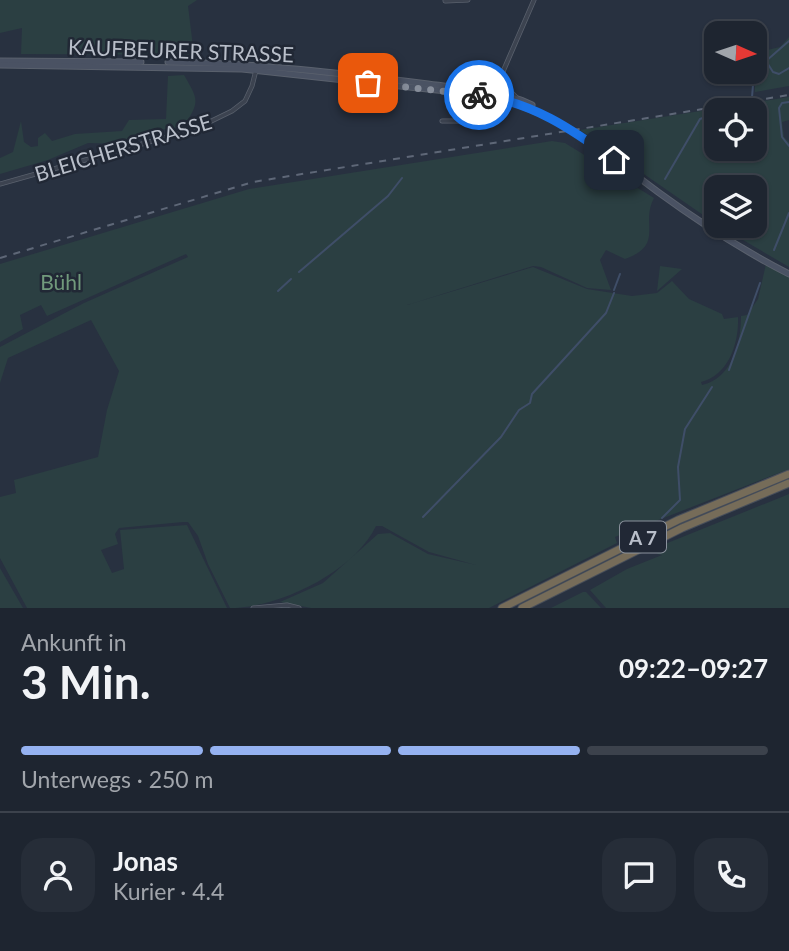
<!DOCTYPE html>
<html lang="de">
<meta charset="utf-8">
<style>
:root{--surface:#1e2530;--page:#262d38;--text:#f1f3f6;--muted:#a1a5ab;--line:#3c424c;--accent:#95b2f1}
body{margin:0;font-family:Lato,sans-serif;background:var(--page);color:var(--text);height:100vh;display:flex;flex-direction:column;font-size:26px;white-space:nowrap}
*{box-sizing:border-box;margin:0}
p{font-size:23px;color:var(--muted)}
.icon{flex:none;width:38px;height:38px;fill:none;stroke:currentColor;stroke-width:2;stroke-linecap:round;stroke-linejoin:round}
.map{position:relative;height:608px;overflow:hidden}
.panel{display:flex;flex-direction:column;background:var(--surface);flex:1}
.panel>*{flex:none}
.needle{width:46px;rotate:93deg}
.controls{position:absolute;left:704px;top:21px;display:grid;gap:14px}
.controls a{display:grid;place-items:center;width:63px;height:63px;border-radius:14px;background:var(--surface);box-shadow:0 2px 5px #0004,0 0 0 2px var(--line);font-size:35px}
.pin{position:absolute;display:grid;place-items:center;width:60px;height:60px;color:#fff;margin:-30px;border-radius:14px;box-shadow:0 4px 10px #0006}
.courier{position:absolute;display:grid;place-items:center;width:70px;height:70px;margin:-35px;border:5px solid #1a73e8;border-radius:50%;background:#fff;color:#222;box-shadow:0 2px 9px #0007}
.summary em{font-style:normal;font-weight:700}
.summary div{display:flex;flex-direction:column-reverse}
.summary{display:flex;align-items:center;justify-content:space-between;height:119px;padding:0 21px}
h1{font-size:46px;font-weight:700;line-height:52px}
.bar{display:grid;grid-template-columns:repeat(4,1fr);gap:10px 7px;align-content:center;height:84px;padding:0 21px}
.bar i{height:9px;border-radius:5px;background:var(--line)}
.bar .active{background:var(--accent)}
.bar p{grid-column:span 4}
.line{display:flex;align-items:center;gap:18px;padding:0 21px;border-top:2px solid var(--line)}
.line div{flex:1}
.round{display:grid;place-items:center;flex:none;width:74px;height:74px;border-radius:21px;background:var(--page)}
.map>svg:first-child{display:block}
</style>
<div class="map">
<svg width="789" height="608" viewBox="0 0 789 608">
<rect width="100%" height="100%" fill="#283140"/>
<g fill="#2b3f42" fill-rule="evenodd">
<polygon points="0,0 197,0 188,6 194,55 21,54 22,28 0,33"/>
<polygon points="789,37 789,86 755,92 755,53 780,47"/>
<path d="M184,75C199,101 200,102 183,127L143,132L122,144L88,143L48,160L0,174V158L13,152L21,121L24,142L31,147L38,146V138L45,133L52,141L75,134L122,131L129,120L166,119L168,76Z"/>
<path d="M789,97V120L782,122L784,137L789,142V267L719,226H754V187H716V223L715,212L712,210L706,217L580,130ZM716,110H754V149H716Z"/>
<path d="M552,141L565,143L654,198C640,224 665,245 625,259L606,250L600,260L611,290L587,288L541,267L533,266L407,305L533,267L587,289L632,296L657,293L672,281L689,299L722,314L724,319L738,317C739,343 729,375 701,382L702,385C732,378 741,344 741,316L747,315L758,299L766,264L789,277V469L615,537L617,543L489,608H311L280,602L323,583L378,534L390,533L428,554L476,565L429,552L382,526H376C354,572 279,608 230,608L208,564L198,536L188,522H183L119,528L115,534L118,544L101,550L112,573L124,569L120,530L187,525L227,608H27L0,558V497L16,493L14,480L98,457L107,410L119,371L91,320L8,358L0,383V347L84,303L188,257L186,254L47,316L41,305L20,315L23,329L0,342V264L249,189Z"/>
<polygon points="660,266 682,269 657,291"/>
<polygon points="789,494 789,608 606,608 590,590 627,569 662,555 657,554 665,544"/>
<polygon points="0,568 23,608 0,608"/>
<polygon points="586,592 601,608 551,608 583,592"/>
</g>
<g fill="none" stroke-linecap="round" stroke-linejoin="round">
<g stroke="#3f4e68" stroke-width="2">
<polyline points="789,41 766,61 773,72 779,74 789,68"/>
<polyline points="752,97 754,73 766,62"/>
<polyline points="789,102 782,103 779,108 782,137 789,146"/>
<polyline points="725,110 751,104"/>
<polyline points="665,179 700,119 716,113"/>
<polyline points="774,250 789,213"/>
<polyline points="299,272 388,196 402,178"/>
<polyline points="614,290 620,274"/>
<polyline points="278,291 291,279"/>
<polyline points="729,370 760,283"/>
<polyline points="423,517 501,437 519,410 530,403 532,394 606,313 614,293"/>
<polyline points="662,518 680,500 678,467 685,429 712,387"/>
</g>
<defs>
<g id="street">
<polyline points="445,1 468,0"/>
<polyline points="503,71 506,87 516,97"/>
<polyline points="479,90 488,85 500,73"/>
<polyline points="442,121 471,121 485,113 534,0"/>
<polyline points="0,184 195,129 232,111 245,101 252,86 256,70"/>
<polyline points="253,608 287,605 299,608"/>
</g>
<g id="secondary">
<polyline points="0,61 141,62"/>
<path d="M168,62C255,63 341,73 428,84C463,89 500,89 532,105"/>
<path d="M0,65L242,69L483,95C552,108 603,151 658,192C699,222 744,251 789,274"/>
</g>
<g id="highway">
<polyline points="502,608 678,520 789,474"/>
<polyline points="522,608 682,528 789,483"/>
</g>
</defs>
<use href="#street" stroke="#5a616d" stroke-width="5"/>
<use href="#secondary" stroke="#5a616d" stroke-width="7"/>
<use href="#highway" stroke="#474e5a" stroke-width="9"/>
<use href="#street" stroke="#3c4350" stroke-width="3.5"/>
<use href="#secondary" stroke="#4a5263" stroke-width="5"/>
<use href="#highway" stroke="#766c59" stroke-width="7"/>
<polyline stroke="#5e6777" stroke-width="2" stroke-dasharray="7 7" stroke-linecap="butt" points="0,258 253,182 789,95"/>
</g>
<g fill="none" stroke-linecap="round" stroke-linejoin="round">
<polyline stroke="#868d9a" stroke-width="7" stroke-dasharray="0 12.6" points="368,83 479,95"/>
<path stroke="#1a73e8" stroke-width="9" d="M479,95C532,102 572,129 614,160"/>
</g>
<g text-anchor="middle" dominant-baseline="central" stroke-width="5" stroke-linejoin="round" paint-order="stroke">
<rect fill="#212835" stroke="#8b929d" stroke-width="2" x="620" y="521.5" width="46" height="31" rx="5"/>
<g font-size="19" font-weight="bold" fill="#b9bfca">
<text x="643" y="537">A 7</text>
</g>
<g font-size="21" fill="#b9bfca" stroke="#212835">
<text transform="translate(181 50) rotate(2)">KAUFBEURER STRASSE</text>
<text transform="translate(123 147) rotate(-17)">BLEICHERSTRASSE</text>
</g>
<g font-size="21" fill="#719a7c" stroke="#212835">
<text x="61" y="281">Bühl</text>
</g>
</g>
</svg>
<div class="controls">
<a><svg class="needle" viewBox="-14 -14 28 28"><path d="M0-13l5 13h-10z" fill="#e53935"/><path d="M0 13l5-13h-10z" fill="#a1a5ab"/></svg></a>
<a><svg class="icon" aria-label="locate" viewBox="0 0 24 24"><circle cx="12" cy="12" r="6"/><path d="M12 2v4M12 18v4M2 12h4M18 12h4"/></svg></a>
<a><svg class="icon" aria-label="layers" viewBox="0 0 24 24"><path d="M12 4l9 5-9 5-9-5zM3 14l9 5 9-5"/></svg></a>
</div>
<div class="pin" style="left:368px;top:83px;background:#ea580c"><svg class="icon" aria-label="bag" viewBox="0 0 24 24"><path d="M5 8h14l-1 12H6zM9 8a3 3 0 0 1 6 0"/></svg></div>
<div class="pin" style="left:614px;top:160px;background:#1f2937"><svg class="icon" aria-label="home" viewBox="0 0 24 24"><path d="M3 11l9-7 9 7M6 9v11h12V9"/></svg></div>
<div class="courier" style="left:479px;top:95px"><svg class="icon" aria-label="bike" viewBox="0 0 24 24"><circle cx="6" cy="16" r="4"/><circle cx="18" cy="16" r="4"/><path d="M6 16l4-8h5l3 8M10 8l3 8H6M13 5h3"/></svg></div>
</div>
<section class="panel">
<div class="summary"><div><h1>3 Min.</h1><p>Ankunft in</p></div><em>09:22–09:27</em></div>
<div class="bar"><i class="active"></i><i class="active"></i><i class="active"></i><i></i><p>Unterwegs · 250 m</p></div>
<div class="line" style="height:126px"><a class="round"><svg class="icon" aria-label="person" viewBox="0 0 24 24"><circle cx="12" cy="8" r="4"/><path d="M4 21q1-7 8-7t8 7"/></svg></a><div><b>Jonas</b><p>Kurier · 4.4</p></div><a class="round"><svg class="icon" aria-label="chat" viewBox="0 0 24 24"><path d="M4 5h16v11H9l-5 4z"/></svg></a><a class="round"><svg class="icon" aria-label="phone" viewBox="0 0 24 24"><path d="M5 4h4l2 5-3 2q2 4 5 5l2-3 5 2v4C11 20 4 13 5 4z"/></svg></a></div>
</section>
